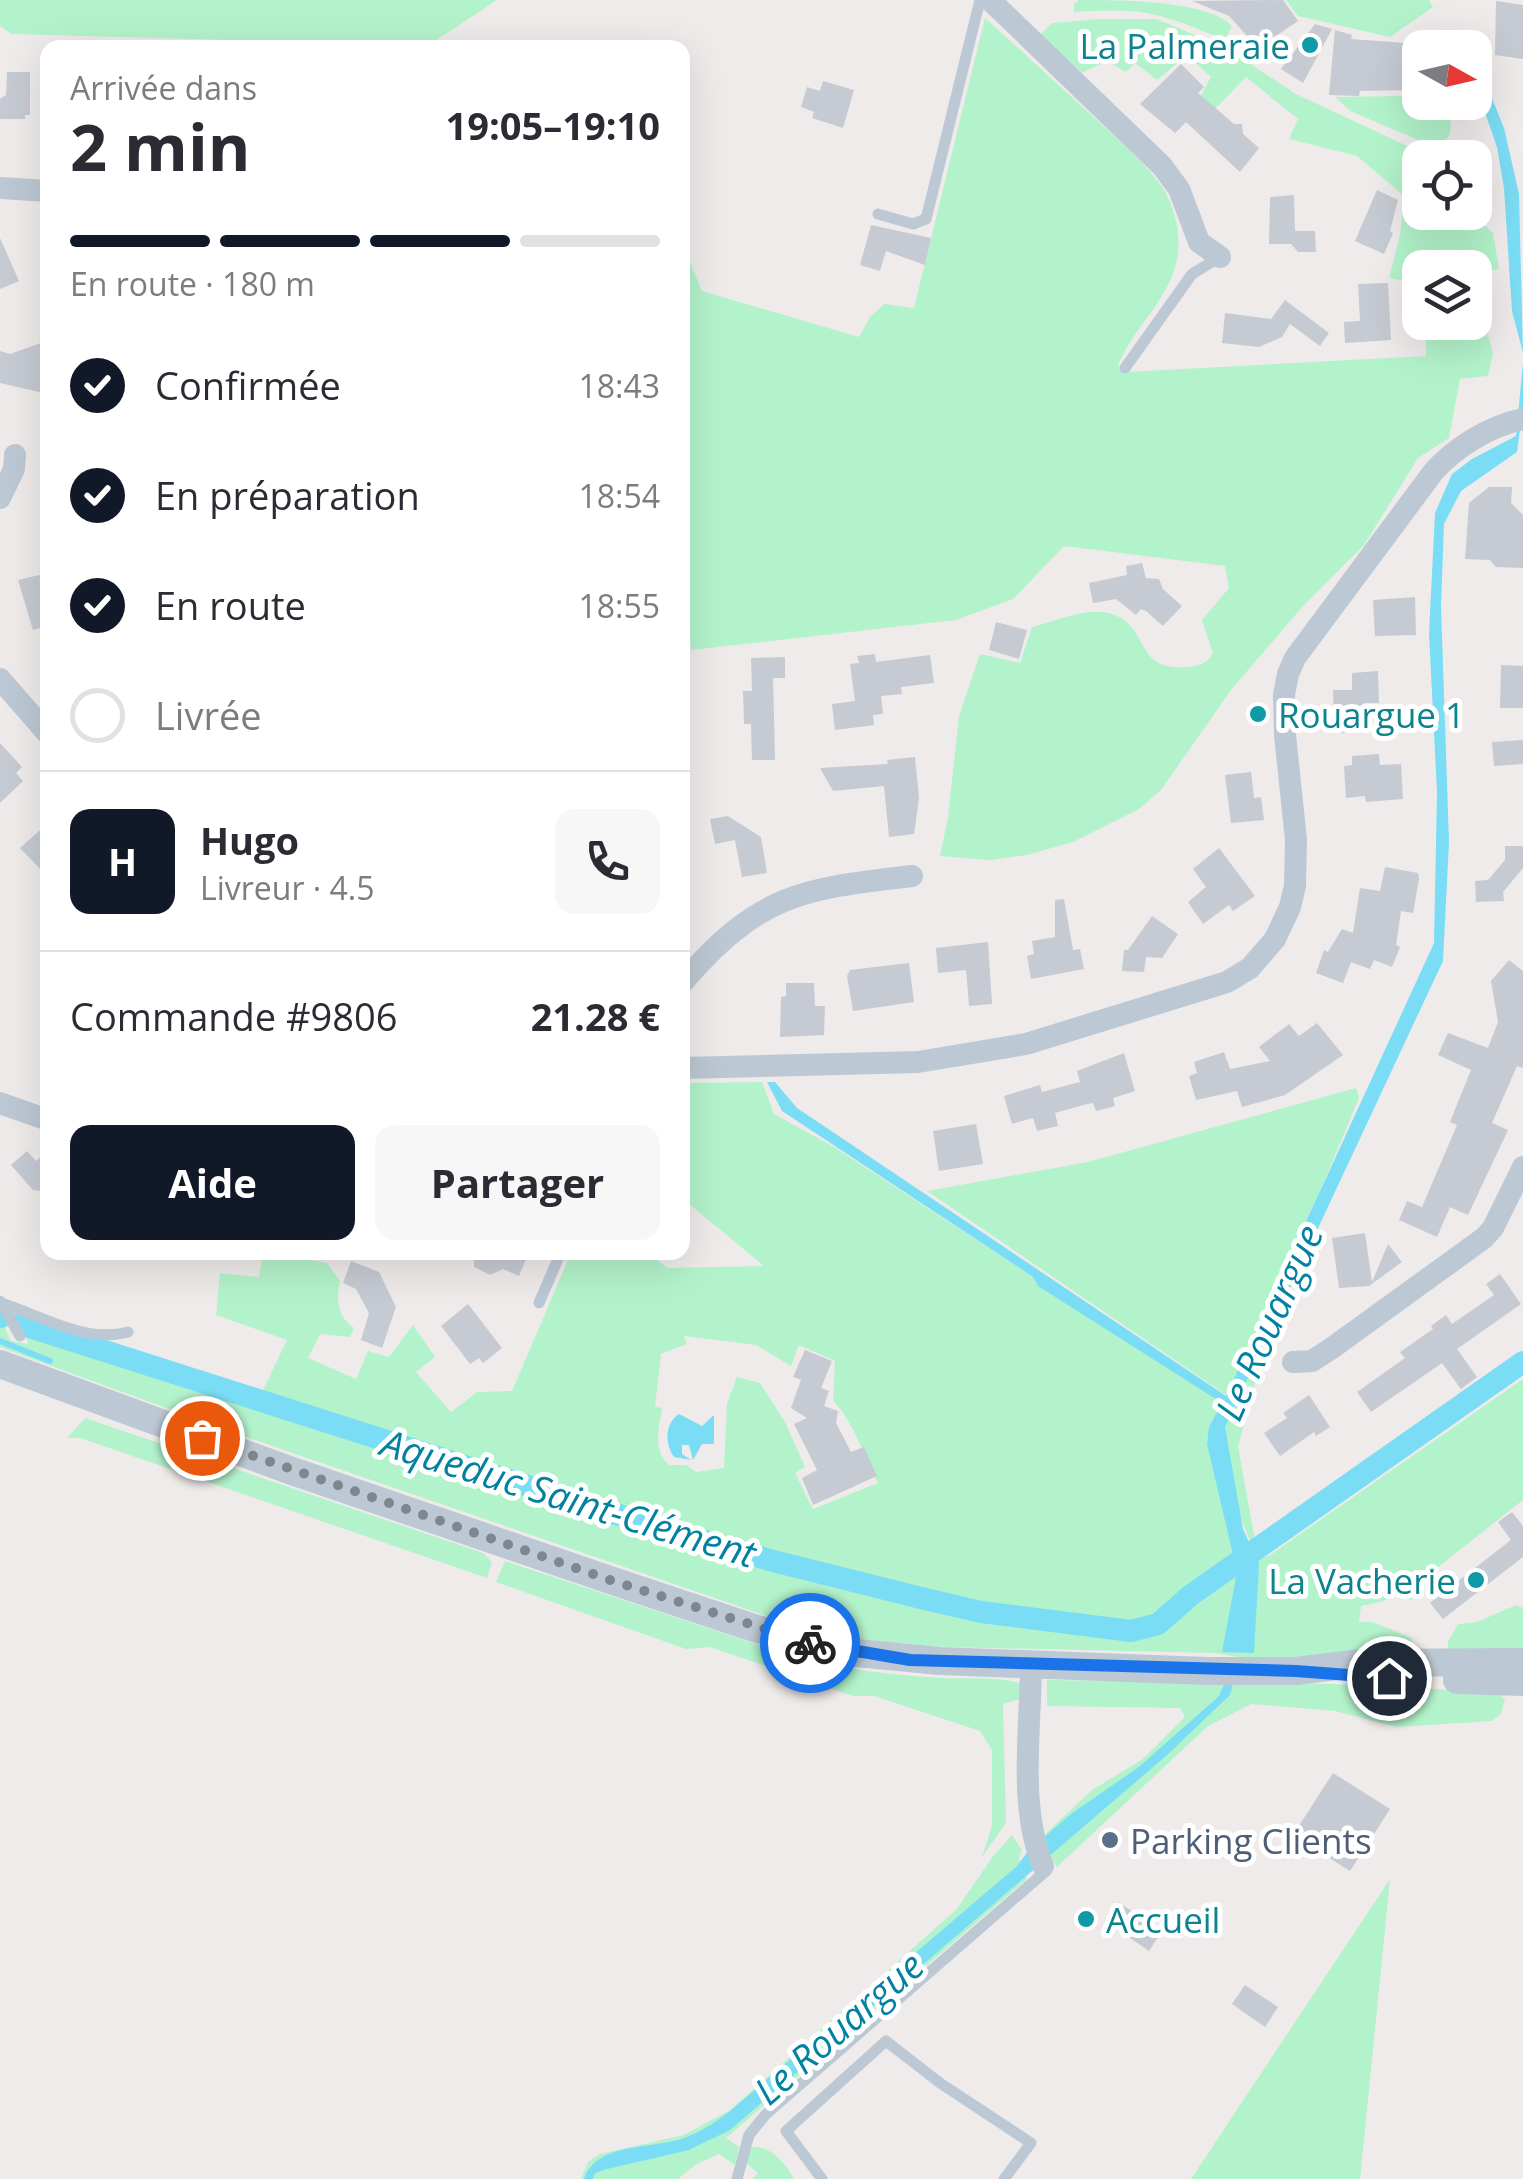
<!DOCTYPE html>
<html lang="fr">
<meta charset="utf-8">
<style>
:root{--surface:#fff;--page:#f7f7f7;--text:#2b2b33;--muted:#7c7c81;--line:#e1e1e2;--accent:#111827}
body{margin:0;font-family:"Open Sans",sans-serif;background:var(--page);color:var(--text);height:100vh;display:flex;flex-direction:column;font-size:38px;white-space:nowrap}
*{box-sizing:border-box;margin:0}
p{font-size:32px;color:var(--muted)}
.icon{flex:none;width:55px;height:55px;fill:none;stroke:currentColor;stroke-width:2;stroke-linecap:round;stroke-linejoin:round}
.map{position:relative;flex:1;overflow:hidden}
.drawer{position:absolute;left:40px;top:40px;width:650px;height:1220px;display:flex;flex-direction:column;background:var(--surface);border-radius:20px;box-shadow:0 10px 40px #0002}
.drawer>*{flex:none}
.needle{width:65px;rotate:98deg}
.controls{position:absolute;left:1402px;top:30px;display:grid;gap:20px}
.controls a{display:grid;place-items:center;width:90px;height:90px;border-radius:20px;background:var(--surface);box-shadow:0 10px 40px #0002;font-size:50px}
.pin{position:absolute;display:grid;place-items:center;width:85px;height:85px;color:#fff;margin:-42px;border:5px solid #fff;border-radius:50%;box-shadow:0 2px 10px #0007}
.courier{position:absolute;display:grid;place-items:center;width:100px;height:100px;margin:-50px;border:8px solid #1a73e8;border-radius:50%;background:#fff;color:#222;box-shadow:0 2px 12px #0007}
.overview em{font-style:normal;font-weight:700}
.overview div{display:flex;flex-direction:column-reverse}
.overview{display:flex;align-items:center;justify-content:space-between;height:170px;padding:0 30px}
h1{font-size:65px;font-weight:700;line-height:75px}
.bar{display:grid;grid-template-columns:repeat(4,1fr);gap:15px 10px;align-content:center;height:120px;padding:0 30px}
.bar i{height:12px;border-radius:8px;background:var(--line)}
.bar .on{background:var(--accent)}
.bar p{grid-column:span 4}
.line{display:flex;align-items:center;gap:25px;padding:0 30px;border-top:2px solid var(--line)}
.line div{flex:1}
.round{display:grid;place-items:center;flex:none;width:105px;height:105px;border-radius:20px;background:var(--page)}
ol{padding:0 30px;list-style:none}
li{display:flex;align-items:center;gap:30px;height:110px}
li p{margin-inline-start:auto}
li .icon{padding:10px;border-radius:50%;background:var(--accent);color:#fff;stroke-width:4}
li:last-child{color:var(--muted)}
li i{width:55px;height:55px;border:5px solid var(--line);border-radius:50%}
.cta{display:flex;gap:20px;margin-top:auto;padding:20px 30px}
.cta a{flex:1;height:115px;border-radius:20px;background:var(--accent);color:#fff;font-size:40px;font-weight:700;line-height:115px;text-align:center}
.cta a+a{background:var(--page);color:var(--text)}
.map>svg:first-child{display:block}
</style>
<div class="map">
<svg width="1523" height="2179" viewBox="0 0 1523 2179">
<rect width="100%" height="100%" fill="#efebeb"/>
<g fill="#b3f3cb" fill-rule="evenodd">
<polygon points="0,0 497,0 426,47 278,48 229,40 12,34 0,26"/>
<path d="M1079,0C1119,0 1208,0 1232,26L1225,40C1160,13 1145,7 1074,12V4Z"/>
<polygon points="1286,0 1429,0 1433,7 1390,37 1298,16"/>
<path d="M985,18C1023,52 1060,87 1098,121C1119,141 1145,162 1162,187C1175,207 1182,235 1177,260C1168,301 1134,327 1118,365L1126,372L1426,356V323L1475,322V290L1493,353L1488,376L1460,379L1449,438L1418,458L1364,545L1302,607L1231,690L1161,790L1139,809L1073,842L1027,855L990,860L940,856L948,817L959,716L980,654L1020,663L1032,627C1056,621 1093,604 1117,616C1150,631 1135,671 1187,667C1199,666 1207,664 1213,653L1202,620L1229,588L1225,566L1064,546L1013,599L956,620L691,650L682,500V256L687,255L702,291L859,337L870,317L884,304L914,308Z"/>
<polygon points="1099,19 1156,19 1181,29 1234,53 1296,94 1431,157 1420,158 1420,212 1472,213 1493,233 1499,269 1475,275 1475,268 1420,268 1420,283 1389,278 1400,235 1404,196 1357,156 1289,139 1298,119 1246,77 1209,115 1196,104 1211,77 1187,55 1157,80 1135,63 1126,72 1107,61 1082,73 1040,35 1052,23"/>
<path d="M1420,87V102L1444,103C1451,120 1456,131 1441,146H1432L1350,111L1335,97L1403,96Z"/>
<path d="M762,1082L774,1114L834,1147L1224,1402L1211,1439L1241,1568L1270,1555L1523,1379V1500L1413,1587L1416,1596L1410,1600L1400,1589L1384,1601L1361,1606L1359,1622H1372L1412,1638L1411,1655L1258,1661L1216,1653L942,1647L853,1639L805,1629L234,1433L0,1347V1317L11,1341L28,1344L22,1322L207,1384L261,1394L287,1340L216,1315L220,1273L259,1277L263,1253H288L292,1257L327,1263L340,1281C336,1300 337,1316 354,1328L350,1337L320,1334L308,1358L356,1379L368,1351L389,1357L413,1325L435,1357L416,1372L451,1412L477,1392L512,1391L571,1253H650L667,1268L764,1266L682,1198L683,1083ZM684,1336L756,1345L791,1366L799,1345L835,1361L833,1400C854,1423 864,1456 878,1483L813,1509L795,1473L805,1467L785,1422L760,1383L737,1377L727,1403L724,1468L696,1472L686,1465H669C652,1448 659,1430 662,1408L655,1407L661,1354L687,1344Z"/>
<polygon points="1356,1088 1359,1098 1298,1244 1226,1395 927,1191 1088,1162"/>
<polygon points="1274,1323 1281,1327 1253,1389 1238,1447 1257,1551 1255,1554 1239,1513 1224,1427"/>
<polygon points="1523,1353 1523,1369 1261,1553 1256,1542"/>
<polygon points="85,1418 483,1553 492,1562 487,1578 80,1438 67,1438"/>
<path d="M505,1561L802,1659C848,1670 894,1675 942,1678C968,1679 994,1676 1020,1683L1021,1699L1003,1704L1006,1823L982,1857L992,1826V1750L980,1731L874,1696H853L710,1647L686,1649L496,1582Z"/>
<polygon points="1516,1605 1523,1608 1523,1655 1448,1655 1448,1642 1458,1624 1477,1622"/>
<polygon points="1047,1680 1332,1684 1497,1692 1505,1699 1501,1714 1492,1721 1397,1727 1335,1711 1251,1704 1208,1726 1057,1867 1041,1838 1092,1790 1143,1759 1185,1717 1180,1708 1047,1706"/>
<polygon points="1012,1835 1022,1850 1019,1859 1027,1879 726,2138 739,2147 735,2165 719,2154 695,2165 678,2179 581,2179 588,2162 600,2154 684,2135 730,2110 956,1910 994,1855"/>
<polygon points="1390,1879 1360,2179 1191,2179"/>
<path d="M752,2147C772,2146 785,2163 794,2179H752L758,2173L744,2161Z"/>
</g>
<g fill="#7bddf5">
<polygon points="1475,56 1504,128 1519,194 1523,353 1512,311 1504,188 1497,147 1475,84"/>
<polygon points="1523,363 1523,406 1517,452 1461,491 1444,524 1441,606 1449,842 1443,961 1225,1427 1243,1529 1259,1564 1254,1653 1222,1652 1237,1572 1207,1444 1209,1427 1222,1403 1038,1286 1033,1277 782,1111 767,1082 775,1082 797,1108 1226,1396 1434,943 1437,792 1429,633 1435,513 1452,474 1472,459 1516,436"/>
<path d="M679,1414L702,1426L714,1415V1444H702L693,1460L689,1445H682V1454L691,1460L674,1457C665,1444 664,1424 679,1414Z"/>
<path d="M1226,1680H1234L1230,1695L1166,1756L730,2130L689,2150L603,2170L594,2174L593,2179H584C596,2143 649,2149 681,2139C699,2133 713,2124 729,2112L1017,1866L1028,1851L1071,1814L1140,1766L1219,1696Z"/>
</g>
<g fill="none" stroke-linecap="round" stroke-linejoin="round">
<polyline stroke="#7bddf5" stroke-width="6" points="0,1341 50,1361"/>
<g stroke="#7bddf5" stroke-width="22">
<polyline points="0,1317 1,1317"/>
<polyline points="20,1324 638,1521 773,1561 921,1598 981,1612 1131,1631 1158,1624 1191,1595 1523,1362"/>
</g>
</g>
<g fill="#c6cad2">
<polygon points="1283,0 1298,21 1258,48 1229,16 1192,1"/>
<polygon points="1496,1 1523,5 1523,59 1495,55"/>
<polygon points="1315,24 1332,29 1303,83 1281,69"/>
<polygon points="1335,30 1352,35 1351,39 1420,44 1420,85 1411,90 1360,91 1359,96 1329,95"/>
<polygon points="1181,64 1204,87 1198,93 1234,124 1242,124 1243,134 1259,148 1240,172 1186,122 1175,133 1140,104"/>
<polygon points="7,72 30,72 30,115 25,115 25,119 0,119 0,99 6,95"/>
<polygon points="823,81 854,90 843,128 812,118 814,112 801,107 807,87 820,91"/>
<polygon points="1377,190 1398,200 1390,231 1393,233 1384,254 1355,241"/>
<polygon points="1294,195 1295,231 1315,231 1316,252 1298,252 1291,244 1269,244 1270,197"/>
<polygon points="871,225 931,238 925,265 886,251 880,271 860,265"/>
<polygon points="0,238 19,281 0,289"/>
<polygon points="1388,283 1391,340 1345,343 1344,322 1360,321 1358,284"/>
<polygon points="1285,300 1329,333 1320,346 1290,324 1282,337 1259,347 1222,343 1225,313 1271,319"/>
<polygon points="41,343 44,354 48,353 48,394 0,383 0,351 10,354"/>
<polygon points="1489,487 1512,487 1511,503 1523,515 1523,568 1496,567 1490,560 1465,559 1469,503"/>
<polygon points="1142,563 1146,578 1159,579 1163,589 1182,606 1163,626 1146,611 1141,609 1136,615 1116,599 1093,603 1089,583 1127,575 1126,566"/>
<polygon points="48,573 48,626 33,630 18,580"/>
<polygon points="1415,597 1416,635 1375,636 1373,600"/>
<polygon points="996,622 1027,630 1019,659 989,650"/>
<polygon points="875,654 876,662 930,655 934,683 901,687 902,694 881,696 883,714 873,715 874,725 835,730 832,704 855,701 850,664 859,663 857,656"/>
<polygon points="785,657 785,678 773,678 775,760 752,760 751,724 744,724 743,691 752,691 751,658"/>
<polygon points="1501,665 1523,666 1523,708 1500,708"/>
<polygon points="1378,671 1379,703 1364,703 1365,731 1340,733 1339,723 1334,723 1333,690 1352,690 1352,673"/>
<polygon points="1523,740 1523,764 1494,766 1492,742"/>
<polygon points="0,743 22,767 16,773 23,781 0,803"/>
<polygon points="1379,754 1380,765 1401,764 1403,799 1366,802 1365,796 1346,798 1344,766 1352,765 1352,756"/>
<polygon points="915,757 919,798 914,834 889,837 884,786 833,791 820,768 888,764 887,760"/>
<polygon points="1251,772 1254,798 1261,797 1264,820 1231,823 1225,775"/>
<polygon points="728,816 761,837 767,873 742,877 735,840 715,844 710,819"/>
<polygon points="48,823 48,877 20,848"/>
<polygon points="1505,846 1523,846 1523,868 1503,892 1504,901 1476,902 1475,881 1488,880 1505,860"/>
<polygon points="1219,848 1255,896 1233,911 1229,905 1203,924 1188,902 1206,887 1193,869"/>
<polygon points="1385,867 1418,873 1419,879 1413,913 1401,911 1396,945 1400,947 1392,967 1374,960 1370,969 1351,962 1343,983 1316,973 1324,950 1328,952 1342,929 1353,933 1360,888 1380,891"/>
<polygon points="1064,899 1073,950 1080,949 1084,969 1031,979 1027,956 1034,954 1032,941 1055,937 1055,900"/>
<polygon points="1152,916 1178,934 1162,958 1146,957 1144,972 1122,971 1124,950 1128,950"/>
<polygon points="988,942 992,1004 969,1006 966,970 938,973 936,948"/>
<polygon points="1509,960 1523,971 1523,1068 1517,1066 1492,1123 1508,1130 1468,1215 1450,1207 1437,1237 1399,1220 1407,1201 1422,1207 1457,1125 1450,1122 1471,1070 1438,1055 1448,1033 1488,1048 1498,1022 1491,981"/>
<polygon points="909,963 914,1002 853,1011 847,976 850,970"/>
<polygon points="786,983 814,983 815,1006 825,1006 824,1035 780,1037 781,997 786,996"/>
<polygon points="1317,1023 1343,1055 1285,1095 1242,1107 1237,1091 1196,1100 1189,1076 1197,1073 1194,1062 1224,1052 1230,1069 1270,1061 1259,1047 1289,1024 1299,1036"/>
<polygon points="1124,1053 1135,1091 1113,1098 1115,1106 1096,1111 1093,1103 1087,1104 1055,1113 1058,1126 1037,1131 1033,1118 1012,1124 1004,1096 1040,1085 1042,1092 1080,1082 1077,1071"/>
<polygon points="976,1124 983,1164 939,1171 933,1131"/>
<polygon points="48,1150 48,1192 33,1190 11,1165 27,1151 36,1161"/>
<polygon points="1365,1233 1372,1282 1388,1244 1402,1262 1369,1286 1339,1288 1332,1238"/>
<polygon points="485,1252 529,1252 519,1276 503,1269 490,1275 474,1267 474,1257"/>
<polygon points="351,1261 379,1272 396,1307 382,1348 361,1340 369,1313 356,1289 343,1283"/>
<polygon points="1500,1274 1521,1304 1457,1349 1477,1377 1461,1389 1442,1363 1371,1412 1357,1392 1405,1358 1400,1352 1433,1329 1431,1326 1446,1315 1452,1324 1494,1295 1486,1284"/>
<polygon points="468,1304 502,1348 483,1363 479,1358 470,1364 441,1326"/>
<polygon points="805,1350 832,1361 821,1388 829,1391 824,1406 838,1411 836,1423 851,1452 864,1447 877,1476 813,1505 802,1478 817,1470 794,1424 807,1418 791,1408 801,1380 793,1377"/>
<polygon points="1309,1395 1330,1427 1316,1436 1314,1432 1280,1456 1264,1433 1287,1418 1283,1413"/>
<polygon points="1512,1512 1523,1526 1523,1557 1443,1619 1430,1603 1511,1540 1498,1522"/>
<polygon points="1333,1773 1390,1809 1350,1871 1293,1835"/>
<polygon points="1118,1902 1162,1931 1149,1951 1105,1921"/>
<polygon points="1245,1985 1278,2007 1265,2027 1232,2004"/>
</g>
<g fill="none" stroke-linecap="round" stroke-linejoin="round">
<g stroke="#bcc8d3" stroke-width="11">
<polyline points="878,214 913,224 926,219 980,0"/>
<polyline points="1125,368 1192,274 1220,257"/>
<polyline points="0,1301 20,1336"/>
<path d="M1,1303C40,1315 86,1344 128,1332"/>
<polyline points="539,1303 561,1252"/>
<polyline points="737,2179 749,2135 766,2114 1046,1871 1043,1866"/>
<polyline points="822,2179 786,2131 886,2041 940,2083 1031,2143 1004,2179"/>
</g>
<g stroke="#bcc8d3" stroke-width="22">
<polyline points="990,0 1162,166 1179,189 1199,242 1220,257"/>
<polyline points="0,188 48,191"/>
<polyline points="0,498 14,469 15,455"/>
<polyline points="0,679 48,734"/>
<path d="M682,983C759,894 800,889 912,876"/>
<path d="M682,1068L918,1062L1026,1044L1227,982L1250,968L1275,939L1290,907L1295,886L1296,840L1285,735L1284,695L1288,674L1295,658L1434,471C1457,446 1490,426 1523,419"/>
<polyline points="0,1103 48,1120"/>
<polyline points="1293,1362 1312,1361 1332,1348 1484,1238 1493,1228 1523,1167"/>
<path d="M1031,1662C1031,1727 1018,1805 1043,1866"/>
</g>
<g stroke="#bcc8d3" stroke-width="28">
<polyline points="0,1364 292,1471 616,1582 754,1628 846,1652 940,1661 1207,1671 1296,1671 1361,1663 1523,1662"/>
<polyline points="1457,1680 1523,1682"/>
</g>
</g>
<g fill="none" stroke-linecap="round" stroke-linejoin="round">
<polyline stroke="#7f868d" stroke-width="10" stroke-dasharray="0 18" points="202,1438 616,1582 810,1643"/>
<polyline stroke="#1a73e8" stroke-width="12" points="810,1643 910,1660 1296,1671 1389,1678"/>
</g>
<g fill="#0f9aa8" stroke="#fff" stroke-width="4">
<circle cx="1310" cy="45" r="10"/>
<circle cx="1258" cy="714" r="10"/>
<circle cx="1476" cy="1580" r="10"/>
<circle cx="1086" cy="1919" r="10"/>
</g>
<circle fill="#5c6f8a" stroke="#fff" stroke-width="4" cx="1110" cy="1840" r="10"/>
<g text-anchor="middle" dominant-baseline="central" stroke-width="10" stroke-linejoin="round" paint-order="stroke">
<g font-size="35" fill="#0d838f" stroke="#fff" text-anchor="end">
<text x="1290" y="45">La Palmeraie</text>
<text x="1278" y="714" text-anchor="start">Rouargue 1</text>
<text x="1456" y="1580">La Vacherie</text>
<text x="1106" y="1919" text-anchor="start">Accueil</text>
</g>
<g font-size="35" fill="#4e5e75" stroke="#fff" text-anchor="start">
<text x="1130" y="1840">Parking Clients</text>
</g>
<g font-size="38" font-style="italic" fill="#0281a0" stroke="#fff">
<text transform="translate(1268 1322) rotate(-66)">Le Rouargue</text>
<text transform="translate(569 1497) rotate(17)">Aqueduc Saint-Clément</text>
<text transform="translate(838 2027) rotate(-41)">Le Rouargue</text>
</g>
</g>
</svg>
<div class="controls">
<a><svg class="needle" viewBox="-14 -14 28 28"><path d="M0-13l5 13h-10z" fill="#e53935"/><path d="M0 13l5-13h-10z" fill="#7c7c81"/></svg></a>
<a><svg class="icon" aria-label="locate" viewBox="0 0 24 24"><circle cx="12" cy="12" r="6"/><path d="M12 2v4M12 18v4M2 12h4M18 12h4"/></svg></a>
<a><svg class="icon" aria-label="layers" viewBox="0 0 24 24"><path d="M12 4l9 5-9 5-9-5zM3 14l9 5 9-5"/></svg></a>
</div>
<div class="pin" style="left:202px;top:1438px;background:#ea580c"><svg class="icon" aria-label="bag" viewBox="0 0 24 24"><path d="M5 8h14l-1 12H6zM9 8a3 3 0 0 1 6 0"/></svg></div>
<div class="pin" style="left:1389px;top:1678px;background:#1f2937"><svg class="icon" aria-label="home" viewBox="0 0 24 24"><path d="M3 11l9-7 9 7M6 9v11h12V9"/></svg></div>
<div class="courier" style="left:810px;top:1643px"><svg class="icon" aria-label="bike" viewBox="0 0 24 24"><circle cx="6" cy="16" r="4"/><circle cx="18" cy="16" r="4"/><path d="M6 16l4-8h5l3 8M10 8l3 8H6M13 5h3"/></svg></div>
<section class="drawer">
<div class="overview"><div><h1>2 min</h1><p>Arrivée dans</p></div><em>19:05–19:10</em></div>
<div class="bar"><i class="on"></i><i class="on"></i><i class="on"></i><i></i><p>En route · 180 m</p></div>
<ol>
<li><svg class="icon" aria-label="check" viewBox="0 0 24 24"><path d="M5 12l5 5 9-10"/></svg>Confirmée<p>18:43</p></li>
<li><svg class="icon" aria-label="check" viewBox="0 0 24 24"><path d="M5 12l5 5 9-10"/></svg>En préparation<p>18:54</p></li>
<li><svg class="icon" aria-label="check" viewBox="0 0 24 24"><path d="M5 12l5 5 9-10"/></svg>En route<p>18:55</p></li>
<li><i></i>Livrée</li>
</ol>
<div class="line" style="height:180px"><b class="round" style="background:var(--accent);color:#fff">H</b><div><b>Hugo</b><p>Livreur · 4.5</p></div><a class="round"><svg class="icon" aria-label="phone" viewBox="0 0 24 24"><path d="M5 4h4l2 5-3 2q2 4 5 5l2-3 5 2v4C11 20 4 13 5 4z"/></svg></a></div>
<div class="line" style="height:130px"><div>Commande #9806</div><b>21.28 €</b></div>
<div class="cta"><a>Aide</a><a>Partager</a></div>
</section>
</div>
